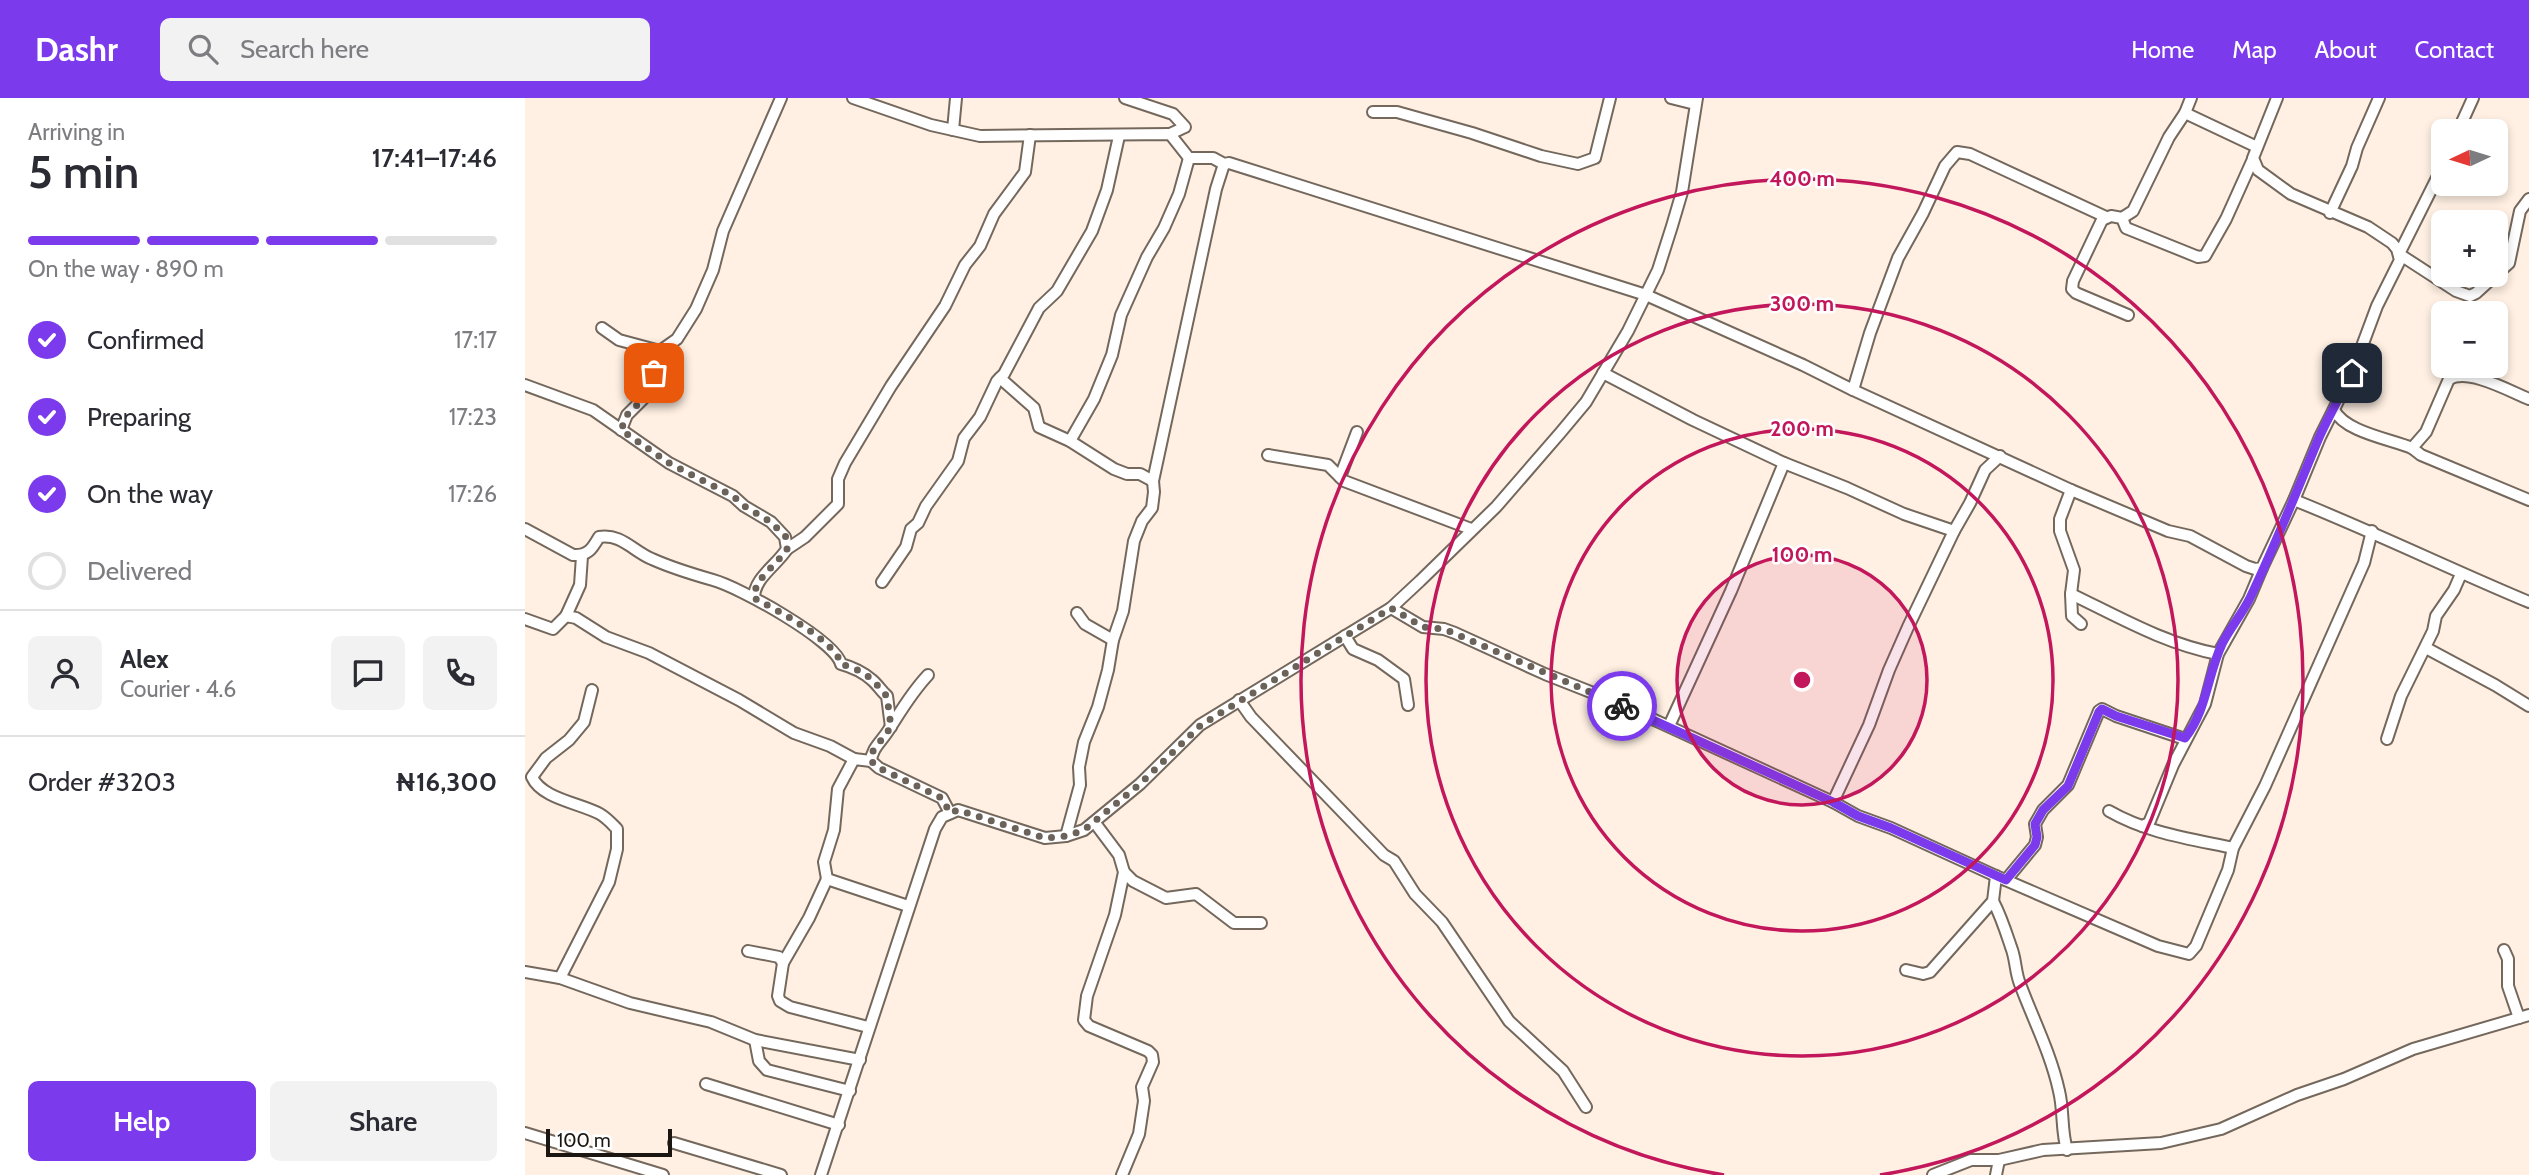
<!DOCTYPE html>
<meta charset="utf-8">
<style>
:root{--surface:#fff;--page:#f2f2f3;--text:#2b2b33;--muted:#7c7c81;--line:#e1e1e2;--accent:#7c3aed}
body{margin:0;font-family:Cabin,sans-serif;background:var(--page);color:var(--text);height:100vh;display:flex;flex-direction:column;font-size:26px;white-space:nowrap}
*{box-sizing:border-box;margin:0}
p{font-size:23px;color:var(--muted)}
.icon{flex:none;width:38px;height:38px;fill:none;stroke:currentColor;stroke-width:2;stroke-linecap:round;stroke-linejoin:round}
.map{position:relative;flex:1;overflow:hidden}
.sheet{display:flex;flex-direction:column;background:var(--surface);width:525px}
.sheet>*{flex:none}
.needle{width:46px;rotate:266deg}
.controls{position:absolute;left:1906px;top:21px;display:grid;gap:14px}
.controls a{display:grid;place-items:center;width:77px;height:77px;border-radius:10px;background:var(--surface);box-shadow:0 4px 10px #0003;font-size:35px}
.scale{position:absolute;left:21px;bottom:18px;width:126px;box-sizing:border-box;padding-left:7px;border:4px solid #1b1611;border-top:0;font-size:19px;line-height:24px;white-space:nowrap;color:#1b1611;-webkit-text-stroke:5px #fff;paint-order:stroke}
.pin{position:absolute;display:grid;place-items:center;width:60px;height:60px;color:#fff;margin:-30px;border-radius:14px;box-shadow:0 4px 10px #0006}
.courier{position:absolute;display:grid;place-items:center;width:70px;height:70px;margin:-35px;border:5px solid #7c3aed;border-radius:50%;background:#fff;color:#222;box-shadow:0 2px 9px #0007}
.head em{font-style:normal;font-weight:600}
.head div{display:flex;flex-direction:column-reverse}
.head{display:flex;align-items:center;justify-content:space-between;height:119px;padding:0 28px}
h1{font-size:46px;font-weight:600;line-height:52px}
.bar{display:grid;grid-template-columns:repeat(4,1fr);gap:10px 7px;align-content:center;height:84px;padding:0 28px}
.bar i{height:9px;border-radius:5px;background:var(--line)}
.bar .active{background:var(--accent)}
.bar p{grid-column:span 4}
.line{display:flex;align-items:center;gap:18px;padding:0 28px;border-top:2px solid var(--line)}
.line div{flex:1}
.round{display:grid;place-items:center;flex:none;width:74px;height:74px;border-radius:10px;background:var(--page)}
ol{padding:0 28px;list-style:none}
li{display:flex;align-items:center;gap:21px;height:77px}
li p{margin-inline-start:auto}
li .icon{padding:7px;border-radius:50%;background:var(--accent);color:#fff;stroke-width:4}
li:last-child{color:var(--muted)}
li i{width:38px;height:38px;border:4px solid var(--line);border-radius:50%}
.primary-button{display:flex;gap:14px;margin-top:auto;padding:14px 28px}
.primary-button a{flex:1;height:80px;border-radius:10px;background:var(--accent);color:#fff;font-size:28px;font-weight:600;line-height:80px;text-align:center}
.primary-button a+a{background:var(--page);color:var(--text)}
header{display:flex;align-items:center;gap:42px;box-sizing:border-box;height:98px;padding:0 35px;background:var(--accent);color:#fff}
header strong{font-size:33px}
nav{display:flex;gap:38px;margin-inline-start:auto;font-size:24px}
.search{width:490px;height:63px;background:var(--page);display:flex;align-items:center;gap:18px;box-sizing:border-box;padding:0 24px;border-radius:10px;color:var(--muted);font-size:26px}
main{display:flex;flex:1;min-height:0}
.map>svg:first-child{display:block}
</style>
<header>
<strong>Dashr</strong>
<div class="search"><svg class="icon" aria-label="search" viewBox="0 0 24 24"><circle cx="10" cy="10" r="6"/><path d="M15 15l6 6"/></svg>Search here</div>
<nav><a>Home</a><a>Map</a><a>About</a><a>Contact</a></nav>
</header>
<main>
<section class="sheet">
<div class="head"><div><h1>5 min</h1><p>Arriving in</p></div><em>17:41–17:46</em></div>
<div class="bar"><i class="active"></i><i class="active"></i><i class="active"></i><i></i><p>On the way · 890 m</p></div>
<ol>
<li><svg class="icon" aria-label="check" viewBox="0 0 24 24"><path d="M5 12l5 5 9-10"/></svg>Confirmed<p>17:17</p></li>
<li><svg class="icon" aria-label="check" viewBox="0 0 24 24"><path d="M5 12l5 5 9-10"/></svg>Preparing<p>17:23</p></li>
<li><svg class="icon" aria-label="check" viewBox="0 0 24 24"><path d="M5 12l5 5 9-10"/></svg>On the way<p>17:26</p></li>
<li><i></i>Delivered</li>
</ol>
<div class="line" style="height:126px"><a class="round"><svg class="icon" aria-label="person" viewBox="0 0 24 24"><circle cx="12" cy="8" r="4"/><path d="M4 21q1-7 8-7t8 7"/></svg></a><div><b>Alex</b><p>Courier · 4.6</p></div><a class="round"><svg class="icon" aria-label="chat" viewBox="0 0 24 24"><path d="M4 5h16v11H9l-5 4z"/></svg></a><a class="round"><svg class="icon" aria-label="phone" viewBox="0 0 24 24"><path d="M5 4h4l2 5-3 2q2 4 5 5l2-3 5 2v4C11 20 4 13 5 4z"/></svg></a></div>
<div class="line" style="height:91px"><div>Order #3203</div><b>₦16,300</b></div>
<div class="primary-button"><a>Help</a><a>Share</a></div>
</section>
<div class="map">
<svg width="2004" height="1077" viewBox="0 0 2004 1077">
<rect width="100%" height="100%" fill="#fff0e3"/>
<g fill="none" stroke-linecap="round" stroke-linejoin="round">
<defs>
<g id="minor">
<polyline points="328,0 406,27 455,38 645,36 664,60"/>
<polyline points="600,0 648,16 660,29 645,36"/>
<polyline points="1146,0 1170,6"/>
<polyline points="848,14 872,14 947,35 1016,58 1053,66 1070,60 1085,0"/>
<polyline points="1660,15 1666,0"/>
<polyline points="428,32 431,0"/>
<polyline points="1933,33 1948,0"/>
<polyline points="1918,68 1874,156 1931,193 1945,198 1951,195 1984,165 1995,113 2004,101"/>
<polyline points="1805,115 1827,68 1832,50 1854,0"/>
<polyline points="1597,120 1601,130 1673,159 1680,158 1701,121 1728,61"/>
<polyline points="1603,217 1551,195 1547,191 1548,183 1577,122 1586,118 1597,120 1608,113 1644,39 1660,15 1732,49"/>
<polyline points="77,230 94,242 135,253"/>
<polyline points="1078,275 1168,322 1259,365 1322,390 1379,416 1429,433"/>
<polyline points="475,280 509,310 514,329 545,343 589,371 602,376 615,376 628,383"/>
<path d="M0,287L68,312L144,365L208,398L219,408L246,424L260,439L262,451C251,468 229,480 229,500"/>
<polyline points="1328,292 1345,235 1373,160 1398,115 1420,68 1432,54 1445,56 1581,119"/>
<path d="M1809,312C1820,334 1865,341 1887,350L1901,334L1924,281C1944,270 1984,293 2004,301"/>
<polyline points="96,332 102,317 122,297 135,253 152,241 171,211 188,172 198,133 256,0"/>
<polyline points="545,343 569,301 587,257 596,217 622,159 639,130 654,96 664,60 688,60 699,66 704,65 1121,197 1278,267 1328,292 1546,392 1643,433 1665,438 1721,468 1730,471 1737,470 1769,402 1795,339 1827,275 1852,208 1875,162 1872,151 1867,145 1843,129 1766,96 1733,72 1728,60 1752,0"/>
<polyline points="1887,350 1896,357 2004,402"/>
<polyline points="743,357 803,367 819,383 946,431"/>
<polyline points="815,379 832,334"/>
<polyline points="1546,392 1535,421 1535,433 1549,472 1546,496 1547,518 1556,526"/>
<path d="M1769,402C1849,434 1925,471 2004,504"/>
<path d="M0,431L48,457C63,458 67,451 74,439C96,435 109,454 127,461C147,470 167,476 188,482C214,489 310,542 316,566C327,569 338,574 347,582C353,587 356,593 362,598L366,629"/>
<polyline points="262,451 280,439 313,406 313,381 320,365 366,288 420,208 440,167 455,148 469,116 500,74 505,37"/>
<polyline points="357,484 381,449 386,431 393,425 401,408 433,363 439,340 455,319 472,283 479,276 514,210 532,193 567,133 582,92 594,38"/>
<path d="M1546,496C1594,519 1640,546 1693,556"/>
<polyline points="866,510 898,529 919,531 930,535 1020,576 1086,602 1308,704 1333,718 1366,730 1471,778 1633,848 1664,856 1671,848 1703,772 1708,750 1740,688 1839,465 1847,433"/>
<polyline points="552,515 560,526 588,542"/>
<polyline points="41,518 55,487 57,458"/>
<polyline points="0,521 28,531 41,518 51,520 81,539 124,555 214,602 269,635 305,648 329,661"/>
<polyline points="820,538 828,551 853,562 879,581 883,607"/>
<polyline points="1901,550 1970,587 2004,608"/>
<path d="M403,577C386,595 376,613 363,633C356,644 347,650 346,663L354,670L417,700L425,715"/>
<polyline points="714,602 726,619 859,757 869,763 890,796 917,824 984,923 1038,973 1061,1009"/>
<polyline points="1144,628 1206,493 1259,365"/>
<polyline points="1862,641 1876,598 1908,533 1911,518 1929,492 1936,476"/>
<polyline points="346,663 329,661 313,691 309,732 299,764 302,781 383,808"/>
<polyline points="1308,704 1344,627 1364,572 1383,529 1429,433 1445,405 1460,372 1475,358"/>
<path d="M1584,713C1622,735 1666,741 1708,750"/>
<polyline points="570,725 594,757 599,774 590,817 562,898 559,922 564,928 623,953 627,957 628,964 617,989 619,1003 614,1036 597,1077"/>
<polyline points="1617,728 1624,725 1648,667 1680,606 1693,556 1724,501 1737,470"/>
<polyline points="541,738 555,687 554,669 559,644 573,609 583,572 588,542 598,513 609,443 617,423 627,410 629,394 628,383 691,91 699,66"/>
<polyline points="599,774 608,783 641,800 671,796 709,825 736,825"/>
<polyline points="1481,782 1510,747 1512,739 1510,726 1518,712 1543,687 1574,613 1577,611 1591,618 1660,641"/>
<path d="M1468,803C1476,818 1481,834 1486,849C1491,861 1490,874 1495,886C1508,921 1526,956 1534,993C1539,1013 1536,1033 1542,1052"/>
<polyline points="1979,852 1983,861 1983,888 1994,920"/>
<polyline points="223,853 254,859 258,865 253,898 255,903 265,909 343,929"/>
<polyline points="258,865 284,820 302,781"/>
<polyline points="1381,872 1398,876 1405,874 1468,803 1471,778"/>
<polyline points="0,874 35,880 105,905 186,924 230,942 335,962"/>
<path d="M35,880L84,784L92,751V731C87,726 82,720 75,716C55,705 17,701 7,679L21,660L44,642L59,624L67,592"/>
<polyline points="230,942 234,963 242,972 325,993"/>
<polyline points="181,986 314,1027"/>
<polyline points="0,1035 138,1077"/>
<polyline points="149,1045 256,1077"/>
<polyline points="296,1077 410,731 417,719 433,712 520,740 541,738 559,732 615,686 675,627 866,510 895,483 971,409 1036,334 1061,304 1103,233 1133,172 1147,128 1157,94 1172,0"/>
<polyline points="1408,1077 1446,1062 1474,1062 1518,1052 1636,1045 1696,1031 1772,997 1819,981 1888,951 2004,917"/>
<polyline points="1471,1077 1474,1062"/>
</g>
</defs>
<use href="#minor" stroke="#74685d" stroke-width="14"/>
<use href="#minor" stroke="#fff" stroke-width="10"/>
</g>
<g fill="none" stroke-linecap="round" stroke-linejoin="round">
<path stroke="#6b625a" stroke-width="7" stroke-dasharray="0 12.6" d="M129,275L122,297L102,317L96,332L144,365L208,398L219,408L246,424L261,439L262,451C252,467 229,480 229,500C250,511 311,543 316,566C327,569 339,574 347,582C353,587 356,593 362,598L366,629L348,653L346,663L354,670L417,700L425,715L433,712L520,740L541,738L559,732L615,686L676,627L866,510L898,529L919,531L1097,608"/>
<path stroke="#7c3aed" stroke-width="9" d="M1097,608L1308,704L1333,718L1366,730L1481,782L1510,747L1512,739L1510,726L1518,712L1543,688L1574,614L1577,611L1591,618L1660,640C1682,612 1682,578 1697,546C1705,530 1717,516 1725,500C1750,448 1771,395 1793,342C1803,319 1816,297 1827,275"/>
</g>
<circle cx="1277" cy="582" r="125" fill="#c2185b" fill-opacity=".12"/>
<g fill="none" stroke="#c2185b" stroke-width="3.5">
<circle cx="1277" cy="582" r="125"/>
<circle cx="1277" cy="582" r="251"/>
<circle cx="1277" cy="582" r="376"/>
<path d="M1199 1077A501 501 0 1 1 1355 1077"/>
</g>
<circle cx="1277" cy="582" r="10" fill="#c2185b" stroke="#fff" stroke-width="3.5"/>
<g font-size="21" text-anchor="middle" font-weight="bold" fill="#c2185b" stroke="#fff" stroke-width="5" stroke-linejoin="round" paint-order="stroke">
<text x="1277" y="88">400 m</text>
<text x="1277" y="213">300 m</text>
<text x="1277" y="338">200 m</text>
<text x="1277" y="464">100 m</text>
</g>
</svg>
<div class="controls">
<a><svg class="needle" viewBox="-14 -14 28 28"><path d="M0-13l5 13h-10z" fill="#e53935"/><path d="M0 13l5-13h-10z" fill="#7c7c81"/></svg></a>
<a>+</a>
<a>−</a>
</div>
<div class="scale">100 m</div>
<div class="pin" style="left:129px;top:275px;background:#ea580c"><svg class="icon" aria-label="bag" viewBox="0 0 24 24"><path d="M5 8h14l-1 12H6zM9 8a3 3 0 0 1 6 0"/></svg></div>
<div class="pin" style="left:1827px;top:275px;background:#1f2937"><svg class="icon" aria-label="home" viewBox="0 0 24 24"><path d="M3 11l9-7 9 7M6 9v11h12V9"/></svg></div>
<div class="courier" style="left:1097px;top:608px"><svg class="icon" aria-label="bike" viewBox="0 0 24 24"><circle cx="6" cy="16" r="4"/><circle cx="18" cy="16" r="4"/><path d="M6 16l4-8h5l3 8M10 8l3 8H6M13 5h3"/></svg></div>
</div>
</main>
